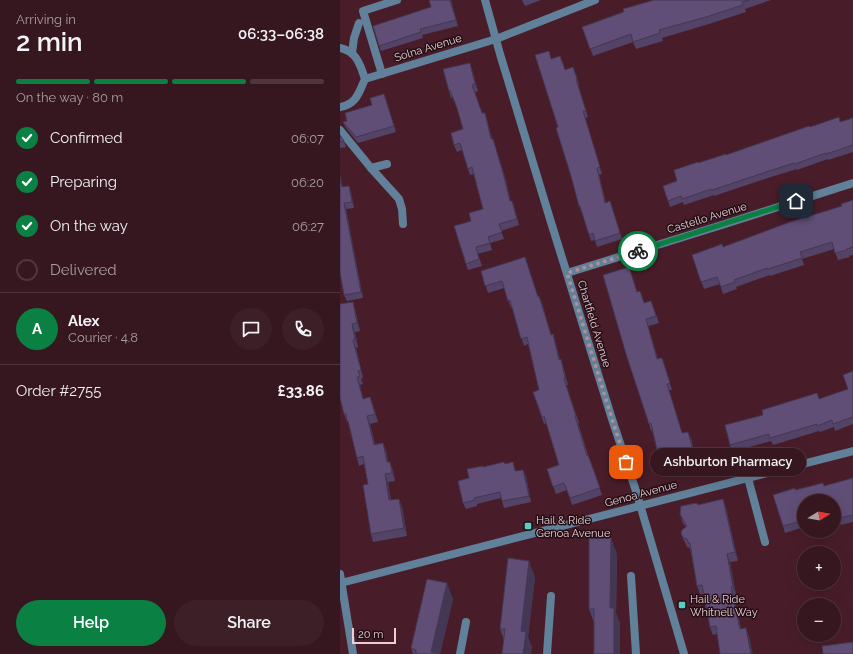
<!DOCTYPE html>
<meta charset="utf-8">
<style>
:root{--surface:#36161f;--page:#3d1f28;--text:#f1f3f6;--muted:#aa9fa4;--line:#50353d;--accent:#0b8043}
body{margin:0;font-family:Raleway,sans-serif;background:var(--page);color:var(--text);height:100vh;display:flex;flex-direction:column;font-size:15px;white-space:nowrap}
*{box-sizing:border-box;margin:0}
p{font-size:13px;color:var(--muted)}
.icon{flex:none;width:22px;height:22px;fill:none;stroke:currentColor;stroke-width:2;stroke-linecap:round;stroke-linejoin:round}
.map{position:relative;flex:1;overflow:hidden}
.drawer{display:flex;flex-direction:column;background:var(--surface);width:340px}
.drawer>*{flex:none}
.needle{width:26px;rotate:79deg}
.buttons{position:absolute;left:457px;top:494px;display:grid;gap:8px}
.buttons a{display:grid;place-items:center;width:44px;height:44px;border-radius:50%;background:var(--surface);box-shadow:0 4px 16px #0002,0 0 0 1px var(--line);font-size:20px}
.scale{position:absolute;left:12px;bottom:10px;width:44px;box-sizing:border-box;padding-left:4px;border:2px solid #ebcdd4;border-top:0;font-size:11px;line-height:14px;white-space:nowrap;color:#ebcdd4;-webkit-text-stroke:3px #220e14;paint-order:stroke}
.pin{position:absolute;display:grid;place-items:center;width:34px;height:34px;color:#fff;margin:-17px;border-radius:8px;box-shadow:0 2px 6px #0006}
.courier{position:absolute;display:grid;place-items:center;width:40px;height:40px;margin:-20px;border:3px solid #0b8043;border-radius:50%;background:#fff;color:#222;box-shadow:0 1px 5px #0007}
.bubble{position:absolute;height:28px;border-radius:14px;background:var(--surface);box-shadow:0 4px 16px #0002,0 0 0 1px var(--line);font-size:13px;font-weight:600;line-height:28px;text-align:center}
.summary em{font-style:normal;font-weight:600}
.summary div{display:flex;flex-direction:column-reverse}
.summary{display:flex;align-items:center;justify-content:space-between;height:68px;padding:0 16px}
h1{font-size:26px;font-weight:600;line-height:30px}
.bar{display:grid;grid-template-columns:repeat(4,1fr);gap:6px 4px;align-content:center;height:48px;padding:0 16px}
.bar i{height:5px;border-radius:3px;background:var(--line)}
.bar .current{background:var(--accent)}
.bar p{grid-column:span 4}
.line{display:flex;align-items:center;gap:10px;padding:0 16px;border-top:1px solid var(--line)}
.line div{flex:1}
.round{display:grid;place-items:center;flex:none;width:42px;height:42px;border-radius:21px;background:var(--page)}
ol{padding:0 16px;list-style:none}
li{display:flex;align-items:center;gap:12px;height:44px}
li p{margin-inline-start:auto}
li .icon{padding:4px;border-radius:50%;background:var(--accent);color:#fff;stroke-width:4}
li:last-child{color:var(--muted)}
li i{width:22px;height:22px;border:2px solid var(--line);border-radius:50%}
.cta{display:flex;gap:8px;margin-top:auto;padding:8px 16px}
.cta a{flex:1;height:46px;border-radius:24px;background:var(--accent);color:#fff;font-size:16px;font-weight:600;line-height:46px;text-align:center}
.cta a+a{background:var(--page);color:var(--text)}
main{display:flex;flex:1;min-height:0}
.map>svg:first-child{display:block}
</style>
<main>
<section class="drawer">
<div class="summary"><div><h1>2 min</h1><p>Arriving in</p></div><em>06:33–06:38</em></div>
<div class="bar"><i class="current"></i><i class="current"></i><i class="current"></i><i></i><p>On the way · 80 m</p></div>
<ol>
<li><svg class="icon" aria-label="check" viewBox="0 0 24 24"><path d="M5 12l5 5 9-10"/></svg>Confirmed<p>06:07</p></li>
<li><svg class="icon" aria-label="check" viewBox="0 0 24 24"><path d="M5 12l5 5 9-10"/></svg>Preparing<p>06:20</p></li>
<li><svg class="icon" aria-label="check" viewBox="0 0 24 24"><path d="M5 12l5 5 9-10"/></svg>On the way<p>06:27</p></li>
<li><i></i>Delivered</li>
</ol>
<div class="line" style="height:72px"><b class="round" style="background:var(--accent);color:#fff">A</b><div><b>Alex</b><p>Courier · 4.8</p></div><a class="round"><svg class="icon" aria-label="chat" viewBox="0 0 24 24"><path d="M4 5h16v11H9l-5 4z"/></svg></a><a class="round"><svg class="icon" aria-label="phone" viewBox="0 0 24 24"><path d="M5 4h4l2 5-3 2q2 4 5 5l2-3 5 2v4C11 20 4 13 5 4z"/></svg></a></div>
<div class="line" style="height:52px"><div>Order #2755</div><b>£33.86</b></div>
<div class="cta"><a>Help</a><a>Share</a></div>
</section>
<div class="map">
<svg width="513" height="654" viewBox="0 0 513 654">
<rect width="100%" height="100%" fill="#481d29"/>
<g fill="none" stroke-linecap="round" stroke-linejoin="round">
<g stroke="#618099" stroke-width="8">
<polyline points="12,53 14,38 19,23"/>
<polyline points="42,74 23,11 57,0"/>
<polyline points="0,130 31,168 59,199 62,209 63,224"/>
<polyline points="31,168 47,164"/>
<polyline points="408,478 425,542"/>
</g>
<g stroke="#618099" stroke-width="8">
<polyline points="145,0 160,54 210,219 272,419 296,491 344,654"/>
<path d="M0,48C17,52 20,64 25,79C19,92 17,104 0,107"/>
<polyline points="25,79 156,39 255,0"/>
<polyline points="227,273 385,224 513,183"/>
<polyline points="0,574 13,654"/>
<polyline points="291,576 296,654"/>
<polyline points="1,583 513,451"/>
<polyline points="120,654 126,622"/>
<polyline points="207,654 211,596"/>
</g>
</g>
<g fill="#534366">
<polygon points="111,0 118,26 82,35 83,38 41,51 39,46 91,7"/>
<polygon points="182,0 201,0 185,6"/>
<polygon points="314,0 431,0 405,9 406,12 369,24 322,38 323,41 296,49 293,42 253,56 242,27"/>
<polygon points="212,59 223,62 225,70 236,74 239,85 238,85 248,117 245,118 262,174 259,175 266,203 270,201 282,239 257,247 255,240 251,241 242,212 241,212 239,206 218,127"/>
<polygon points="132,70 138,91 135,92 142,113 145,113 147,120 152,139 153,139 155,146 166,180 170,201 174,207 179,225 161,231 164,239 150,243 152,250 138,254 142,266 128,270 126,264 131,221 143,209 134,174 130,175 122,150 117,152 114,145 123,129 117,108 113,97 111,98 109,91"/>
<polygon points="44,94 56,132 18,143 6,128 3,122 7,121 32,105"/>
<polygon points="513,118 513,152 488,160 488,159 457,170 457,169 431,177 374,196 374,195 344,205 343,202 330,207 323,186 337,181 358,163 386,155 470,127 500,122"/>
<polygon points="0,135 4,141 6,147 0,148"/>
<polygon points="3,187 11,192 14,208 6,209 23,298 7,301 4,295"/>
<polygon points="513,200 513,255 509,256 510,257 498,260 494,249 462,259 464,265 430,276 430,275 396,287 397,289 383,294 380,284 364,289 352,255 383,247 502,206"/>
<polygon points="141,271 198,296 202,303 211,335 213,334 215,341 220,360 223,366 228,385 226,385 239,423 238,423 248,455 251,462 262,495 232,505 227,490 216,494 207,469 219,465 207,423 204,424 193,392 199,390 188,344 184,346 172,307 171,308 164,288 148,293"/>
<polygon points="291,274 297,292 305,303 311,301 314,308 319,323 308,326 318,359 322,358 324,364 332,390 329,390 342,433 351,438 358,468 334,474 332,468 323,470 320,463 312,430 311,431 309,424"/>
<polygon points="0,304 15,309 20,331 15,332 18,347 16,348 23,378 21,379 23,384 20,385 23,399 30,397 33,405 38,422 30,424 35,444 43,443 46,451 48,462 53,470 55,481 48,482 51,500 62,506 67,536 33,542 31,534 28,484 24,464 19,466 17,458 10,428 8,422 7,422 4,414"/>
<polygon points="513,371 513,424 495,431 494,427 480,432 479,431 433,445 431,441 392,452 390,445 423,415 479,399 508,389"/>
<polygon points="165,464 175,468 176,471 186,476 191,502 164,508 161,498 137,504 137,506 126,509 123,503 129,478 143,467"/>
<polygon points="513,478 513,522 501,525 501,524 494,526 494,501 464,501 464,527 445,533 443,526 455,490 484,486"/>
<polygon points="383,499 386,508 398,561 390,562 396,595 394,595 401,629 409,636 377,634 373,635 370,627 363,594 360,594 357,586 350,548 347,547 341,534 346,527 343,523 340,514 358,505"/>
<polygon points="277,554 276,613 280,624 280,654 254,654 254,623 249,609"/>
<polygon points="195,577 188,637 192,648 164,640 160,629"/>
<polygon points="113,599 100,654 73,654 71,648"/>
</g>
<g fill="#433753">
<polygon points="110,0 111,0 118,26 116,20"/>
<polygon points="130,63 138,91 135,84"/>
<polygon points="145,113 147,120 154,146 151,139"/>
<polygon points="153,139 166,180 172,208 170,201"/>
<polygon points="257,168 259,175 267,209 265,203"/>
<polygon points="0,174 4,193 2,187 0,178"/>
<polygon points="9,186 11,192 14,208 12,202"/>
<polygon points="4,203 6,209 23,298 21,292"/>
<polygon points="13,302 15,309 20,331 17,323"/>
<polygon points="306,319 308,326 320,366 317,359"/>
<polygon points="12,324 15,332 18,347 15,339"/>
<polygon points="213,334 215,341 222,367 219,360"/>
<polygon points="13,340 16,348 23,378 21,370"/>
<polygon points="221,359 223,366 228,385 225,378"/>
<polygon points="17,377 20,385 25,407 23,399"/>
<polygon points="30,397 33,405 38,422 35,414"/>
<polygon points="27,416 30,424 37,452 34,445"/>
<polygon points="348,432 351,438 358,468 356,461"/>
<polygon points="43,443 46,451 50,470 47,462"/>
<polygon points="50,462 53,470 55,481 52,473"/>
<polygon points="183,470 186,476 191,502 189,496"/>
<polygon points="45,474 48,482 52,508 49,500"/>
<polygon points="59,499 62,506 67,536 64,528"/>
<polygon points="383,499 386,508 398,561 395,552"/>
<polygon points="271,538 277,554 276,613 280,624 280,654 274,654 270,608"/>
<polygon points="387,554 390,562 396,595 393,587"/>
<polygon points="189,561 195,577 188,637 192,648 191,654 183,654 181,631"/>
<polygon points="107,583 113,599 100,654 92,654 91,652"/>
<polygon points="391,587 394,595 403,637 400,629"/>
<polygon points="406,628 409,636 413,654 411,654"/>
</g>
<g fill="#604e77" stroke="#433753">
<polygon points="89,0 110,0 116,20 80,29 81,32 39,46 33,26 91,7"/>
<polygon points="314,0 409,0 402,2 403,5 366,17 319,30 320,33 293,42 291,34 250,49 242,27 284,12 283,9"/>
<polygon points="209,51 211,59 220,56 225,70 233,67 237,79 236,79 246,111 243,111 260,167 257,168 265,203 270,201 280,233 255,241 253,233 249,235 240,206 239,206 231,176 216,128 218,127 195,55"/>
<polygon points="130,63 135,84 132,85 142,113 145,113 151,139 153,139 163,173 170,201 172,201 177,219 159,224 162,232 148,237 150,243 136,247 139,259 126,264 114,226 131,221 129,213 143,209 132,167 128,169 120,143 114,145 111,133 123,129 117,108 110,90 109,91 103,69"/>
<polygon points="44,94 54,126 16,137 3,122 7,121 5,113 32,105 30,98"/>
<polygon points="499,117 500,122 513,118 513,145 486,154 486,153 455,164 454,163 429,171 372,190 371,189 342,199 341,196 328,201 323,186 337,181 334,170 358,162 358,163 386,154 386,155 469,126 470,127"/>
<polygon points="0,135 4,141 0,142"/>
<polygon points="0,178 2,187 9,186 12,202 4,203 21,292 4,295 0,272"/>
<polygon points="513,200 513,247 507,249 507,250 495,253 492,242 460,252 462,258 428,269 427,268 394,280 395,282 381,287 377,277 361,282 352,255 382,244 383,247 450,222 502,206 501,204"/>
<polygon points="185,257 198,297 199,296 211,335 213,334 219,360 221,359 225,378 224,379 236,416 235,416 247,456 248,455 260,488 230,498 224,483 213,487 207,469 219,465 204,416 202,417 193,392 199,390 187,337 181,339 170,300 168,301 162,281 145,286 141,271"/>
<polygon points="289,267 297,292 300,291 304,303 311,301 316,316 306,319 317,359 322,358 330,383 327,384 342,433 348,432 356,461 332,467 330,461 320,463 311,423 309,424 286,354 263,275"/>
<polygon points="13,302 17,323 12,324 15,339 13,340 21,370 18,371 20,376 17,377 23,399 30,397 35,414 27,416 34,445 43,443 47,462 50,462 52,473 45,474 49,500 59,499 64,528 31,534 23,485 28,484 23,456 17,458 8,421 7,421 6,414 4,414 0,398 0,304"/>
<polygon points="513,371 513,417 493,424 492,420 477,426 477,424 430,438 429,434 390,445 385,425 423,415 422,410 477,393 479,399 508,389 503,375"/>
<polygon points="164,462 165,464 173,462 175,471 183,470 189,496 162,501 160,492 134,498 135,500 123,503 118,481 129,478 127,469 143,466 143,467"/>
<polygon points="513,478 513,515 499,518 499,517 494,518 494,501 464,501 464,520 443,526 433,495 455,488 455,490 483,483 484,486"/>
<polygon points="383,499 395,552 387,554 393,587 391,587 400,629 406,628 411,654 380,654 376,626 370,627 362,585 357,586 350,543 349,544 347,539 344,538 341,534 342,530 347,526 340,514 341,506 357,503 358,505"/>
<polygon points="249,538 271,538 270,608 274,608 274,654 254,654 254,609 249,609"/>
<polygon points="168,558 189,561 181,631 186,632 183,654 162,654 165,629 160,629"/>
<polygon points="87,579 107,583 91,652 96,653 96,654 76,654 76,650 71,648"/>
<polygon points="513,642 513,654 483,654 482,646"/>
</g>
<g fill="none" stroke-linecap="round" stroke-linejoin="round">
<polyline stroke="#b28f98" stroke-width="4" stroke-dasharray="0 7.2" points="286,462 272,419 227,273 298,251"/>
<polyline stroke="#0b8043" stroke-width="5" points="298,251 456,201"/>
</g>
<g fill="#59cebe" stroke="#220e14" stroke-width="1.5">
<rect x="184" y="522" width="8" height="8" rx="2"/>
<rect x="338" y="601" width="8" height="8" rx="2"/>
</g>
<g text-anchor="middle" dominant-baseline="central" stroke-width="3" stroke-linejoin="round" paint-order="stroke">
<g font-size="11" fill="#ebcdd4" stroke="#220e14">
<text transform="translate(88 48) rotate(-17)">Solna Avenue</text>
<text transform="translate(367 218) rotate(-17)">Castello Avenue</text>
<text transform="translate(254 324) rotate(73)">Chartfield Avenue</text>
<text transform="translate(301 494) rotate(-15)">Genoa Avenue</text>
</g>
<g font-size="11" fill="#ebcdd4" stroke="#220e14" text-anchor="start">
<text x="196" y="520">Hail &amp; Ride<tspan x="196" dy="13">Genoa Avenue</tspan></text>
<text x="350" y="599">Hail &amp; Ride<tspan x="350" dy="13">Whitnell Way</tspan></text>
</g>
</g>
</svg>
<div class="buttons">
<a><svg class="needle" viewBox="-14 -14 28 28"><path d="M0-13l5 13h-10z" fill="#e53935"/><path d="M0 13l5-13h-10z" fill="#aa9fa4"/></svg></a>
<a>+</a>
<a>−</a>
</div>
<div class="scale">20 m</div>
<div class="pin" style="left:286px;top:462px;background:#ea580c"><svg class="icon" aria-label="bag" viewBox="0 0 24 24"><path d="M5 8h14l-1 12H6zM9 8a3 3 0 0 1 6 0"/></svg></div>
<div class="pin" style="left:456px;top:201px;background:#1f2937"><svg class="icon" aria-label="home" viewBox="0 0 24 24"><path d="M3 11l9-7 9 7M6 9v11h12V9"/></svg></div>
<div class="courier" style="left:298px;top:251px"><svg class="icon" aria-label="bike" viewBox="0 0 24 24"><circle cx="6" cy="16" r="4"/><circle cx="18" cy="16" r="4"/><path d="M6 16l4-8h5l3 8M10 8l3 8H6M13 5h3"/></svg></div>
<div class="bubble" style="left:310px;top:448px;width:156px">Ashburton Pharmacy</div>
</div>
</main>
